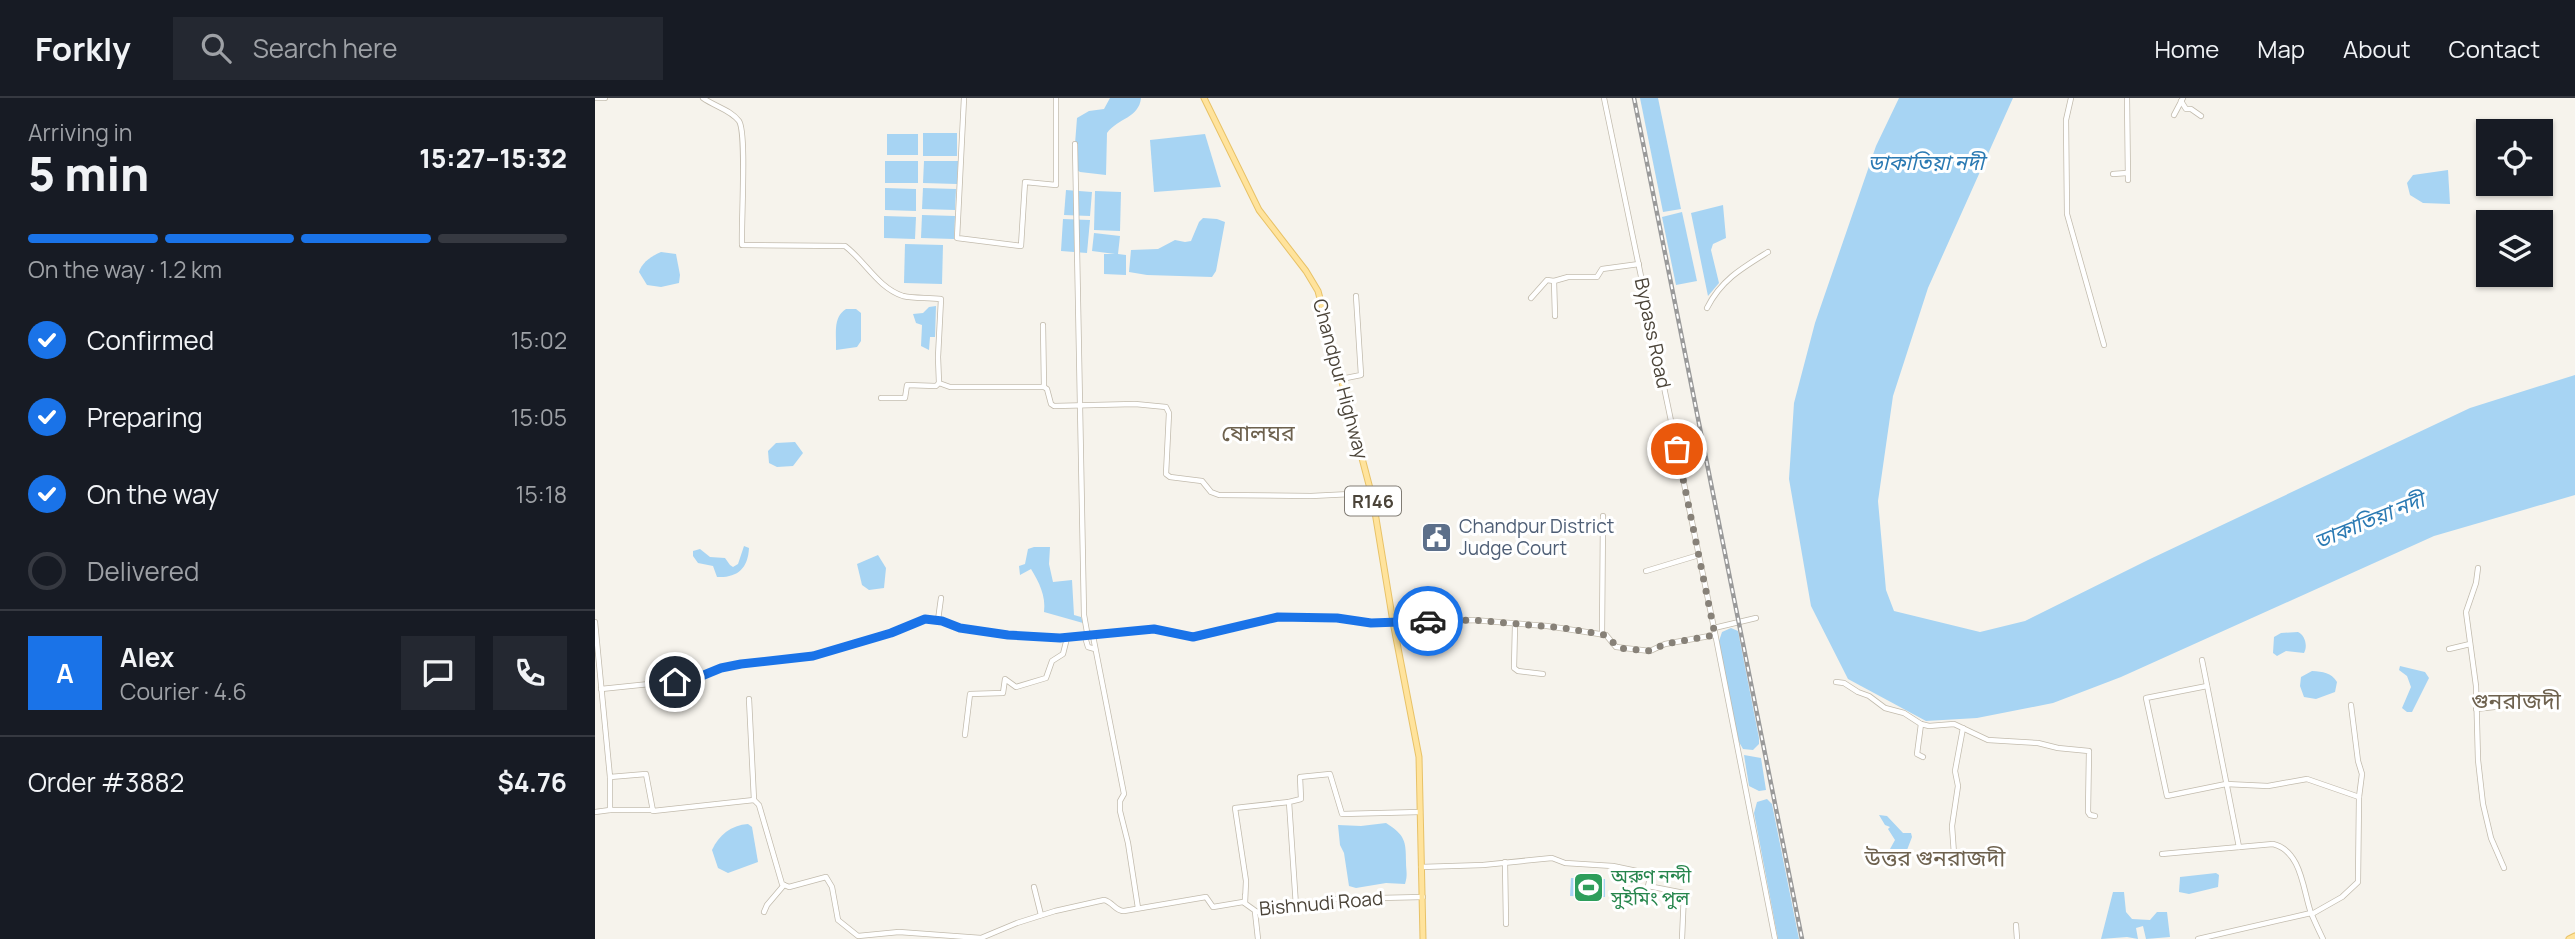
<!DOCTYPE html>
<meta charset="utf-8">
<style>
:root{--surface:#171b24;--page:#242831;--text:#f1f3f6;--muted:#9ea1a6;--line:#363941;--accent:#1a73e8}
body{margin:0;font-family:Manrope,"Noto Sans Bengali",sans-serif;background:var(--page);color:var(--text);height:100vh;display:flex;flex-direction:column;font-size:26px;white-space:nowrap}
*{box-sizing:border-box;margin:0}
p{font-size:23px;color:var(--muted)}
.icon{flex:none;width:38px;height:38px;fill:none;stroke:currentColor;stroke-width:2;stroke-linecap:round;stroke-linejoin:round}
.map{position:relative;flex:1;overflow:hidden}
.drawer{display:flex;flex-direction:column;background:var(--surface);width:595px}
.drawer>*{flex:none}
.controls{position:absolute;left:1881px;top:21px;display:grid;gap:14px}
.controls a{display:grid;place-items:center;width:77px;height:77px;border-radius:0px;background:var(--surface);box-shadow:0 2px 5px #0004;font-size:35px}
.pin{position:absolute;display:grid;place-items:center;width:60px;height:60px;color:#fff;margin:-30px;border:4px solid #fff;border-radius:50%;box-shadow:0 2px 7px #0007}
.courier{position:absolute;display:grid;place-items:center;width:70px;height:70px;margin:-35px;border:5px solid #1a73e8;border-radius:50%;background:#fff;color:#222;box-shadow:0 2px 9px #0007}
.headline em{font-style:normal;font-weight:800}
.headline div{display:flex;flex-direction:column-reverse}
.headline{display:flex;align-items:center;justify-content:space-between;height:119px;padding:0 28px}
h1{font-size:46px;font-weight:800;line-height:52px}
.bar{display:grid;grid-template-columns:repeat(4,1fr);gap:10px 7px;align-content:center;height:84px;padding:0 28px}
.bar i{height:9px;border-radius:5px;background:var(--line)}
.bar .on{background:var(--accent)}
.bar p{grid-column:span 4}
.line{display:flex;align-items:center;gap:18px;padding:0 28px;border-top:2px solid var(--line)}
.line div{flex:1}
.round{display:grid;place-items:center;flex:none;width:74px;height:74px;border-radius:0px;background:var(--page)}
ol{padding:0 28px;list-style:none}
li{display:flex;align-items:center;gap:21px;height:77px}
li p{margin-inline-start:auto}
li .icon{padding:7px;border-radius:50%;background:var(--accent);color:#fff;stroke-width:4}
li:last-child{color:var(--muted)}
li i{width:38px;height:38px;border:4px solid var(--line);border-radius:50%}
header{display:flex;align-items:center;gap:42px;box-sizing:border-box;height:98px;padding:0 35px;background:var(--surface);border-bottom:2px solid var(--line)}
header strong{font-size:33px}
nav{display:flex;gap:38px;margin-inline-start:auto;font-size:24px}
.search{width:490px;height:63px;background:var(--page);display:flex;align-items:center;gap:18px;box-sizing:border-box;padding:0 24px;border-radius:0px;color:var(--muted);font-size:26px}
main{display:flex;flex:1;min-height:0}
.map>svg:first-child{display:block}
</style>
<header>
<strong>Forkly</strong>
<div class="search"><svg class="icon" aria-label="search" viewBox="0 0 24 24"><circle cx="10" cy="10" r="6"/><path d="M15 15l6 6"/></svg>Search here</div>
<nav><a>Home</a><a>Map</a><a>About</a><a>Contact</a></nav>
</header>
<main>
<section class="drawer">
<div class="headline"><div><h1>5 min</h1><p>Arriving in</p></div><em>15:27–15:32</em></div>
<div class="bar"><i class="on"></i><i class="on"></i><i class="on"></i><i></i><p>On the way · 1.2 km</p></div>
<ol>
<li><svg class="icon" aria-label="check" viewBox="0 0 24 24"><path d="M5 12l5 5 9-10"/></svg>Confirmed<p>15:02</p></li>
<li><svg class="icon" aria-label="check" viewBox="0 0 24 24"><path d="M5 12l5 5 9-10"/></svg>Preparing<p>15:05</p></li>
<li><svg class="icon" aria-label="check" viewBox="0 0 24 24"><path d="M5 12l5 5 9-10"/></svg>On the way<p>15:18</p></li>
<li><i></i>Delivered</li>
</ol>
<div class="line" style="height:126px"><b class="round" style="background:var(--accent);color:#fff">A</b><div><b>Alex</b><p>Courier · 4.6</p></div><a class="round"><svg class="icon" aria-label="chat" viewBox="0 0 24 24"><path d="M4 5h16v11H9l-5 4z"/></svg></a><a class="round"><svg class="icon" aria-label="phone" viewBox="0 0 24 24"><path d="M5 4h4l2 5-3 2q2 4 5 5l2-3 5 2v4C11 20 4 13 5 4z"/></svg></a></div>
<div class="line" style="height:91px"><div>Order #3882</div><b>$4.76</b></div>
</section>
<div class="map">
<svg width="1980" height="841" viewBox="0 0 1980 841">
<rect width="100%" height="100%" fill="#f6f3ec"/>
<g fill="#a7d4f3">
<path d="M515,0H546C544,20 523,20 512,35L511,77L485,74L482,72L480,46L482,20L494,13L509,11Z"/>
<polygon points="1045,0 1063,0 1086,111 1068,114"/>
<polygon points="1304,0 1418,0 1333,190 1298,298 1283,403 1291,492 1299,513 1385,534 1430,523 1553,462 1875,310 1980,277 1980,397 1839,438 1526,579 1458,605 1382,620 1331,623 1253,581 1216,508 1194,381 1199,305 1220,225 1281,48"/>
<rect x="328" y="35" width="34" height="23"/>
<rect x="292" y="36" width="31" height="21"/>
<polygon points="610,36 626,89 559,94 555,42"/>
<rect x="290" y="63" width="33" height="22"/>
<polygon points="329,63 363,63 362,86 328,85"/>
<polygon points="1853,72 1855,106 1828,105 1815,97 1812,85 1818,77"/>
<polygon points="290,90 321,91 321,113 290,112"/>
<polygon points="328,90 361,91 360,112 327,111"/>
<polygon points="471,92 497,94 495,118 469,117"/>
<polygon points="500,93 526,94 525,133 499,132"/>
<polygon points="1128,107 1131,140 1118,146 1116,152 1124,185 1113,198 1096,115"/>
<polygon points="1087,114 1102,183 1081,187 1067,119"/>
<polygon points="327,117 360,118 359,141 326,140"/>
<polygon points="289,118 321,119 320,141 289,140"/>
<polygon points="608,120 622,121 630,124 621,173 617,179 552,177 534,174 536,152 563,151 580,142 590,144 596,143 604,124"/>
<polygon points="468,121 495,122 492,155 466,153"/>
<polygon points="499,135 525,138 523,156 531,157 531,177 509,176 509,156 520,156 497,153"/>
<polygon points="310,146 348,147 347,186 309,185"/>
<path d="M66,154L81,156L85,177L84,185L66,189L52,187L44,174C47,164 57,158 66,154Z"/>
<polygon points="341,208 340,239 335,239 334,252 326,248 327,227 321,225 318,216 328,215 334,209"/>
<path d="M251,211H261L266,215V243L262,249L241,252C242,237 237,220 251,211Z"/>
<polygon points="200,344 208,355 198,368 182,369 174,365 173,353 181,345"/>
<path d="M149,448L154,450C153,471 142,480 122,479L118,468L103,465L98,458V453L105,451L115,459L130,460L135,467L138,469L143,466Z"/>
<path d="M439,449H455L454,466L458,484L477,482L479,517L486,519L488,525L449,514C451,498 444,484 436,471L425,477L424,468L430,466L433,451Z"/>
<polygon points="283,457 291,470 289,490 274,492 267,487 262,466"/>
<polygon points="1136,530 1143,533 1164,640 1164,646 1158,652 1148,651 1144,644 1123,546 1127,534"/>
<path d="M1703,534C1710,537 1713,548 1709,555L1691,553L1682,558L1678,555L1679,539L1686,535Z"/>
<polygon points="1805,568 1830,574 1834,580 1817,614 1812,614 1807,610 1816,589 1812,578 1804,572"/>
<path d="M1717,573C1728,574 1736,574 1742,584L1740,594L1721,601L1709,599L1705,588L1706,579Z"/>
<polygon points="1149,657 1166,660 1171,692 1164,693 1154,688"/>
<polygon points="1172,701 1177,706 1204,841 1183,841 1159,715 1162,704"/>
<polygon points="1284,717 1292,718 1308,735 1316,735 1317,739 1312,752 1290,761 1288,755 1295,751 1300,742 1293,731 1295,729 1290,727"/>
<path d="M791,725C810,737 811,743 811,764C811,773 813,777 810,786L791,785L761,790L754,788L749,755L745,747L743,727L766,728Z"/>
<path d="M153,726L157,729L163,764L133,775L123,770L117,752C124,737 136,727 153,726Z"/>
<polygon points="1621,775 1624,777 1623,789 1594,796 1584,794 1585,779"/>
<polygon points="976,780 1010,781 1010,799 975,798"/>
<polygon points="1518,794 1529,794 1531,814 1537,821 1555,822 1562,814 1572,814 1575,839 1551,841 1548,828 1541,830 1543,841 1532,839 1506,841"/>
</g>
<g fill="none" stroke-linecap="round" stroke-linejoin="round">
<defs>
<g id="minor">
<polyline points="0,0 10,0"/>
<path d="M108,0C119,8 136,12 144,23C152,35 146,125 147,147L250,148C270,163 283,190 308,198C320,201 334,199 346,201L343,259L344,285L355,289H449L452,291L456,306L459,308L540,306L571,309L574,315L571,376L575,379L607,383L616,394L624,397L716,398L776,395"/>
<polyline points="369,0 362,140 426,148 430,84 461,87 461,0"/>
<polyline points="1009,0 1119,530 1180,841"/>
<polyline points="1476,0 1471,22 1472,116 1509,247"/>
<polyline points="1532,0 1533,82"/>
<polyline points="1586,3 1591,11 1596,11 1606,18"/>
<polyline points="1579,17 1588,0"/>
<polyline points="480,46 489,517 492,534 498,538 529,696 525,703 525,713 533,745 543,810"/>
<polyline points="1518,76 1532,75"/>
<polyline points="959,183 960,218"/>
<polyline points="936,200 952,182 959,183 973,179 1002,179 1007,171 1044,166"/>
<path d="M1112,210C1126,182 1147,170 1173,154"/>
<polyline points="448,227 449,289"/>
<polyline points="746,281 766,277 761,198"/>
<polyline points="286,300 310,300 312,287 341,288 344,285"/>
<polyline points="1883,470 1881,485 1871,514 1881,588 1883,662 1888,706 1896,740 1909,770"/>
<polyline points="1051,473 1104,457"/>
<polyline points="343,522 346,500"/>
<path d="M0,524L15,679L51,676L58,713L159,702L164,707L187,786L194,789L231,779L237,789L243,822L263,838L304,834L386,840L422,825L460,813L509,802C518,804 520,813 529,813L611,799L618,809L648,804L662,814L739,801L828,799"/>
<polyline points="920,527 919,570 923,573 948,576"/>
<polyline points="1119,530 1161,520"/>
<polyline points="1007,537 1008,418"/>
<polyline points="490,539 493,549 500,551"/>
<polyline points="1854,551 1875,546"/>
<polyline points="1607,562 1644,749"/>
<polyline points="1241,584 1249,585 1263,594 1274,598 1290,610 1309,615 1326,626 1334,628 1359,626 1393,642 1443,645 1463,650 1494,653 1493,714 1495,717 1500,718"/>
<polyline points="1612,588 1551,600 1572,698 1631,686 1673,688 1712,681 1764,699"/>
<polyline points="6,591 93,582 126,570 147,566 218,558 297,535 330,521 347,523 365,530 413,537 465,540 559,531 598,539 683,519 742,520 776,525 878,522 952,528 1011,537 1021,549 1055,553 1070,546 1120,537"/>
<polyline points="154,601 159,702"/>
<polyline points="1881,611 1936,605"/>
<polyline points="1326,626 1322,656 1328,659"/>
<polyline points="370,637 375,596 408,595 410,581 421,589 451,580 457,563 468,556 472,540"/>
<polyline points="15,679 15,712"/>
<polyline points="0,714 15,712 57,712"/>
<polyline points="1359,756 1357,728 1363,688 1360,673 1368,630"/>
<path d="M1567,756L1678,746C1707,753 1708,793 1716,815C1720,824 1724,833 1728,841"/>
<polyline points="910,764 911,826"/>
<polyline points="826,769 888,767 957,760 970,765 1018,768 1056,776 1053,788 1089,795 1087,841"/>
<polyline points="439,789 446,817"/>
<polyline points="650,797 650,805 651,783 640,710 694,704"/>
<polyline points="701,808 694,704 706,701 705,679 735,676 747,716 825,714"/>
<polyline points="169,814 172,807 189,787"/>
<polyline points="660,814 663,841"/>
<polyline points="1717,816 1747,799 1763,784 1764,699 1767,676 1763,663 1756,607"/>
<polyline points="1421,827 1422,841"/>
<polyline points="1603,841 1716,815"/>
</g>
<g id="major">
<polyline points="609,0 664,112 711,173 723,193 778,402 798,524 824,659 828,841"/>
<polyline points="1974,841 1980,838"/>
</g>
</defs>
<use href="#minor" stroke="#c2bbad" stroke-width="6"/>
<use href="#major" stroke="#e8c267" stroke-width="7"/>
<use href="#minor" stroke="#fff" stroke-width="4.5"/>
<use href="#major" stroke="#ffe39c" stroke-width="5"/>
<defs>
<polyline id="rail" points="1039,0 1207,841"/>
</defs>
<use href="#rail" stroke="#9a9a9a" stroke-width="4.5"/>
<use href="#rail" stroke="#fff" stroke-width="2" stroke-dasharray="5" stroke-linecap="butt"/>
</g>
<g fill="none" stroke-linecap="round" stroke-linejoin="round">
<polyline stroke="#878178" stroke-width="7" stroke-dasharray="0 12.6" points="833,523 878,522 969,530 1010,537 1024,550 1055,553 1070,546 1120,537 1082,351"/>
<polyline stroke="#1a73e8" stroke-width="9" points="80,584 104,579 126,570 146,566 218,558 296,535 330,521 347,523 365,530 413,537 465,540 559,531 598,539 683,519 742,520 776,525 833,523"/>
</g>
<defs>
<symbol id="civic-square" viewBox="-11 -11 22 22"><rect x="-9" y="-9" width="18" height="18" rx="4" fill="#5c6f8a" stroke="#fff"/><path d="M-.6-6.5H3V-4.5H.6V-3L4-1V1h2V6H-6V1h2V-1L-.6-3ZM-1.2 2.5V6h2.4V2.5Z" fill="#fff"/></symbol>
<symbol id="stadium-square" viewBox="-11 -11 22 22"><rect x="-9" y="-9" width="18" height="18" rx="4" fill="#2e9e5b" stroke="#fff"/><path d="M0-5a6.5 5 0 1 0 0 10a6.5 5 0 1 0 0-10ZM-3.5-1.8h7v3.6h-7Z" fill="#fff"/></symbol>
</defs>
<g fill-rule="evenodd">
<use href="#civic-square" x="824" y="422" width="35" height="35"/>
<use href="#stadium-square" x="976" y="772" width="35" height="35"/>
</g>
<g text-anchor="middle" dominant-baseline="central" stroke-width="6" stroke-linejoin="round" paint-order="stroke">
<rect fill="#fff" stroke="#817c74" stroke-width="2" x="750" y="388.5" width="56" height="29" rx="5"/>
<g font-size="18" font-weight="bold" fill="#4b4439">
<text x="778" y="403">R146</text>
</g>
<g font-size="19" fill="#4b4439" stroke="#fff">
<text transform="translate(1058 235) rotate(78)">Bypass Road</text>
<text transform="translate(746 281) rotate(75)">Chandpur Highway</text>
<text transform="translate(726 805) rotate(-5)">Bishnudi Road</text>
</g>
<g font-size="19" fill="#4e5e75" stroke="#fff" text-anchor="start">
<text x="864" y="428">Chandpur District<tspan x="864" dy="22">Judge Court</tspan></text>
</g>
<g font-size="19" fill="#27864d" stroke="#fff" text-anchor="start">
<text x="1016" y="778">অরুণ নন্দী<tspan x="1016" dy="22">সুইমিং পুল</tspan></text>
</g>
<g font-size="21" font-style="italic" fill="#2b7ab3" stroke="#fff">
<text x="1331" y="64">ডাকাতিয়া নদী</text>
<text transform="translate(1774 422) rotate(-22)">ডাকাতিয়া নদী</text>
</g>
<g font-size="23" fill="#6e624f" stroke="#fff">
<text x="663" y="334">ষোলঘর</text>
<text x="1921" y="602">গুনরাজদী</text>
<text x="1340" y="759">উত্তর গুনরাজদী</text>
</g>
</g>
</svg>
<div class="controls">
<a><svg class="icon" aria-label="locate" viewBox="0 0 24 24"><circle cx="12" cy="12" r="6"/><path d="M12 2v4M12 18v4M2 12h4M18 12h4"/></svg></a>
<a><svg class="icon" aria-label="layers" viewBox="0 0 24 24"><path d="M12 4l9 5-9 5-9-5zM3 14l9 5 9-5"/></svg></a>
</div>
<div class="pin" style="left:1082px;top:351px;background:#ea580c"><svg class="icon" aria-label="bag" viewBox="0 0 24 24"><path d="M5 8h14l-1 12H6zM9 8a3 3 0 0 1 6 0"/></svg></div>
<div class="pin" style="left:80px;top:584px;background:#1f2937"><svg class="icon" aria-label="home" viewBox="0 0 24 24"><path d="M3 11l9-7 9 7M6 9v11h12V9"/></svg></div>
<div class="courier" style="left:833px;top:523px"><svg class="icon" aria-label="car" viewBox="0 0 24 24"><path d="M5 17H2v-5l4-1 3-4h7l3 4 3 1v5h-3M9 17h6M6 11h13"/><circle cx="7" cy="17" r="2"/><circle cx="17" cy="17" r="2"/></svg></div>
</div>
</main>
